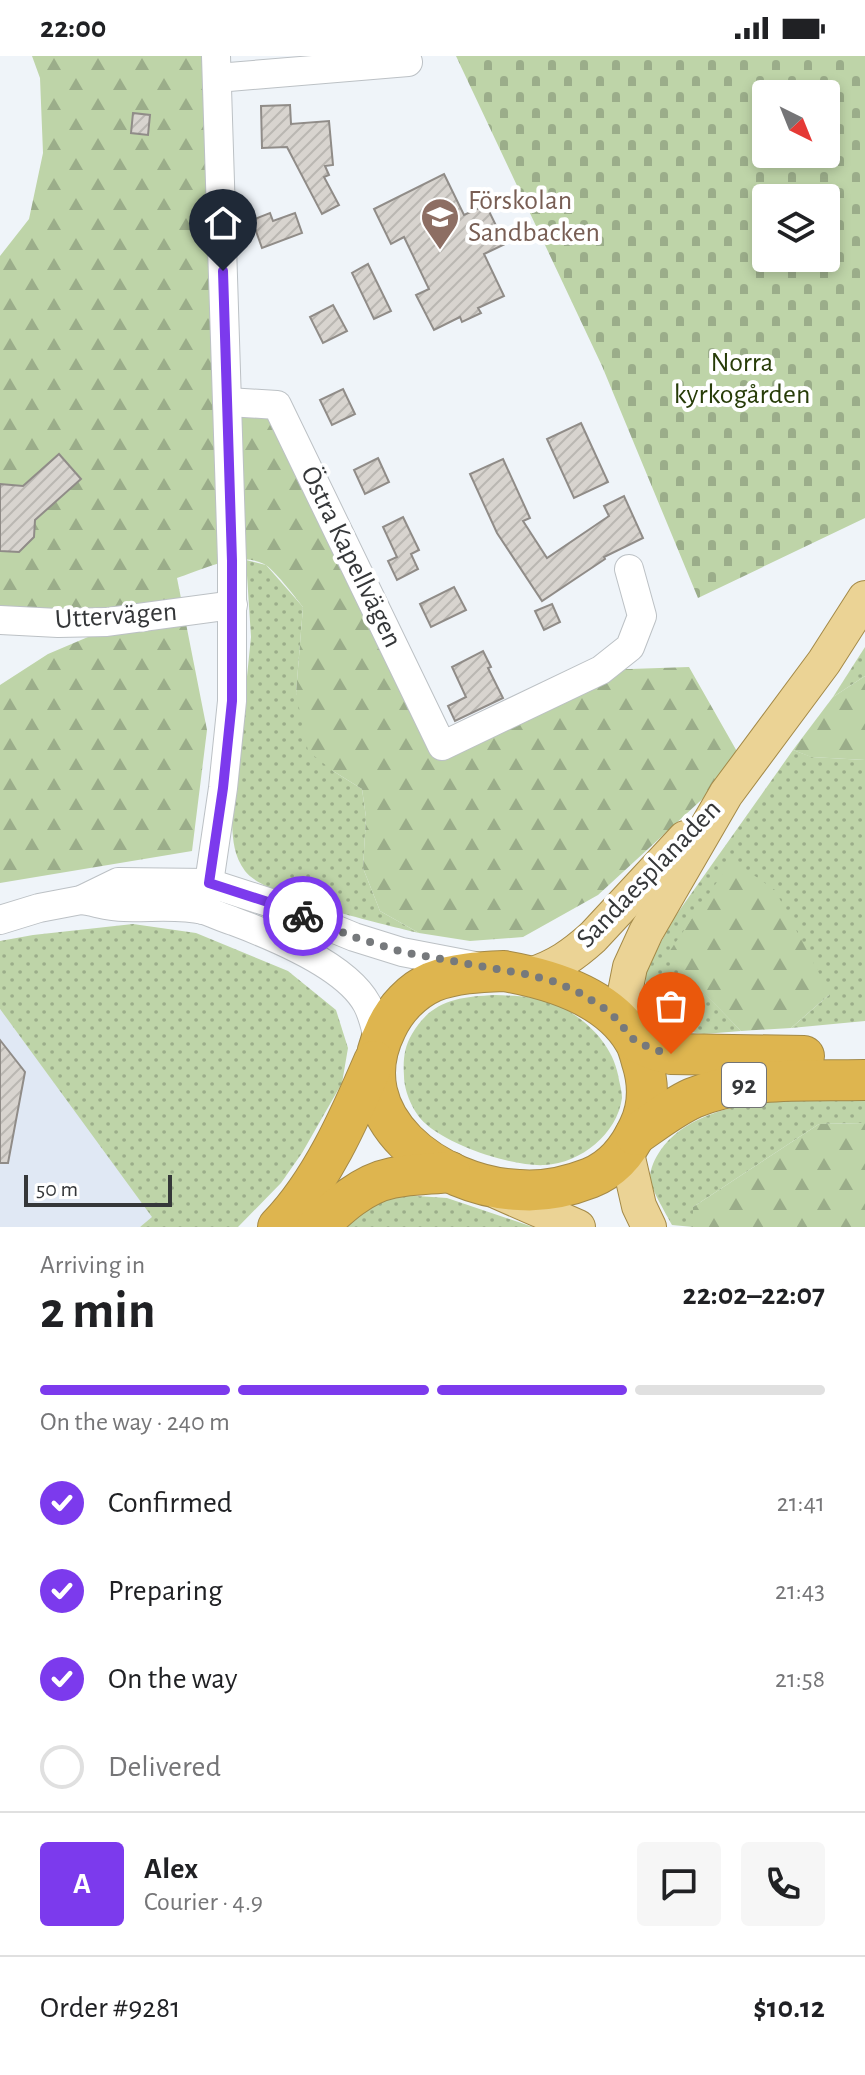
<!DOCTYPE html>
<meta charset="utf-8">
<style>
:root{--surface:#fff;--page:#f6f6f6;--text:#202124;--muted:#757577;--line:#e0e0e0;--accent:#7c3aed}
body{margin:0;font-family:"Alegreya Sans",sans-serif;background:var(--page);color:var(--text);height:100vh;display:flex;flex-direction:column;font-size:30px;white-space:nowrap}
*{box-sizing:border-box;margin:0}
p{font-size:26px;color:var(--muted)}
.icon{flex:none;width:44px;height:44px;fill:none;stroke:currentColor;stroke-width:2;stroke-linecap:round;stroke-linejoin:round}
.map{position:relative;height:1171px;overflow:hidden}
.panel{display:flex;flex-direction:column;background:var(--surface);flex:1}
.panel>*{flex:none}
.needle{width:52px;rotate:137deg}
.buttons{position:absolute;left:752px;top:24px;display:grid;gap:16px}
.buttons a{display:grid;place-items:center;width:88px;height:88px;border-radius:8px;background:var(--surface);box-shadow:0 4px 12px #0003;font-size:40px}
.scale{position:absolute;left:24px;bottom:20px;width:148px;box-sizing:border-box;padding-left:8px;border:4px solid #353739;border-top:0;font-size:22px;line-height:28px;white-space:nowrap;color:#353739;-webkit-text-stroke:6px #fff;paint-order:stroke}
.pin{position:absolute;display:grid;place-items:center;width:68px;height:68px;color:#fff;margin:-82px -34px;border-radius:50% 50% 50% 0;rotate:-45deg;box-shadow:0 0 8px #0007}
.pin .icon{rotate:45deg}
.courier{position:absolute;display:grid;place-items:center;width:80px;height:80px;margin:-40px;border:6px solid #7c3aed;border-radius:50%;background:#fff;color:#222;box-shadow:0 2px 10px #0007}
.head em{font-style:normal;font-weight:600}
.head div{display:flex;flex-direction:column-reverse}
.head{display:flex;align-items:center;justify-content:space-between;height:136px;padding:0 40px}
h1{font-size:52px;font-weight:600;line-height:60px}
.bar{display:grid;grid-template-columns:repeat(4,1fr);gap:12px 8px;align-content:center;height:96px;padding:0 40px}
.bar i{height:10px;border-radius:6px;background:var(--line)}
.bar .on{background:var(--accent)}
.bar p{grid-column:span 4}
.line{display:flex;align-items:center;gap:20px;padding:0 40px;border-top:2px solid var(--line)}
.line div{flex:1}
.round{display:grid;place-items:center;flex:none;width:84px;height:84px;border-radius:8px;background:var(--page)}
ol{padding:0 40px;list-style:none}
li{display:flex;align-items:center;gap:24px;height:88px}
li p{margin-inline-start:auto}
li .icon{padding:8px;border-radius:50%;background:var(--accent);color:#fff;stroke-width:4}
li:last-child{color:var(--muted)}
li i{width:44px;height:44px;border:4px solid var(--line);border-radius:50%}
.status{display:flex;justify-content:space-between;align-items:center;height:56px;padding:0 40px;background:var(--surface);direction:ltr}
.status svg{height:22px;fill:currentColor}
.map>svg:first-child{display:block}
</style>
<div class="status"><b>22:00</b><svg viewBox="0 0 49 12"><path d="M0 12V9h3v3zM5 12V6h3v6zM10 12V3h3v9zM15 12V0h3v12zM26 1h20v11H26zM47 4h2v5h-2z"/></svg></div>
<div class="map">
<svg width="865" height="1171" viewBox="0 0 865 1171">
<defs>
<pattern id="green-dots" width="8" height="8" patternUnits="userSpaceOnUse" patternTransform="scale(2)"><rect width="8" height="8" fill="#bed4a8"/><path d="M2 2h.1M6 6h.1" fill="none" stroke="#9bad8a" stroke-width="1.8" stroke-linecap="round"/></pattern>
<pattern id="forest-firs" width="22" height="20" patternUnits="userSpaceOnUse" patternTransform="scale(2)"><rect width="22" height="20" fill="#bed4a8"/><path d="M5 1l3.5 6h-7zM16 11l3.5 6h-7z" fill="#9bad8a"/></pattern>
<pattern id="cemetery-stones" width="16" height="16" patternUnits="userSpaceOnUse" patternTransform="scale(2)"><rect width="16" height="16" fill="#bed4a8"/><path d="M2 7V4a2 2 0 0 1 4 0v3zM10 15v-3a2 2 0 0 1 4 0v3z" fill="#9bad8a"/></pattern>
<pattern id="building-hatch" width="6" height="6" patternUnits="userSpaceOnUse" patternTransform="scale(2)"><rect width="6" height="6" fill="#d8d4cf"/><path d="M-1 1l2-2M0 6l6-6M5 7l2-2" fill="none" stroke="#bab7b2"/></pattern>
</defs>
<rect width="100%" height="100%" fill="#eff4f9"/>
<polygon fill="#e0e8f4" points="0,953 153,1161 140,1171 0,1171"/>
<g fill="url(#green-dots)">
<path d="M246,504L266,509L303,551L296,637L333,715L362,733L366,761L363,812L380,855L419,877C384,868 264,841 245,815C234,800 233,785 232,768L251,581Z"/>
<polygon points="865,591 865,620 833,641"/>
<polygon points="793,694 812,701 865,704 865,965 791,972 829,939 668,899 741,975 704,978 669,973 645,955 646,914 674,862"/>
<polygon points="133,868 196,877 288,915 336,954 348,992 342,1027 302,1097 281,1127 238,1171 140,1171 152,1161 0,953 0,885 33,879"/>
<path d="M495,939C515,940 536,940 555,948C586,962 614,989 619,1024C620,1029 622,1036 622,1042C617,1078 581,1107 545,1109C513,1111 450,1090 426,1068C414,1058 404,1036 404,1020C403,1005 404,991 412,978C432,944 458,941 495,939Z"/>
<path d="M820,1039H865V1067L819,1068L693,1151V1171L672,1169C666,1158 652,1134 650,1124C649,1115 655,1102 660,1095C692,1048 769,1045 820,1039Z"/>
<polygon points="387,1138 447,1142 533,1171 331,1171"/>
</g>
<g fill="url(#forest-firs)">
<path d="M32,0H216L228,345L277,349L442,689L601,614L689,611L739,699L710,736L598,839L523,881L470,885L419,877L380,855L363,812L366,761L362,733L333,715L308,695L296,637L303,551C295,541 274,513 264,508C238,495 202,514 177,522L207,674L192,795L0,827V629L48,598L128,564L0,563V200L29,163L43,97L40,22Z"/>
<polygon points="865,620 865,704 811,701 793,694 833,641"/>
<polygon points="732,804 775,834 830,938 791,972 741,975 667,899"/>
<polygon points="865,1067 865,1171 693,1171 693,1151 819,1068"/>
</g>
<path fill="url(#cemetery-stones)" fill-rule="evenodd" d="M456,0H865V462L698,542L602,310ZM766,38H826V98H766ZM766,142H826V202H766Z"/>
<g fill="url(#building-hatch)" stroke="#908c88" stroke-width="2">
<polygon points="290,49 291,68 329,65 333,109 325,110 329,119 324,121 339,149 322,158 287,91 262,92 261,50"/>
<polygon points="133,57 150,59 148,79 131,77"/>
<polygon points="444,118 464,159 486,149 505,188 484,198 504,240 478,252 481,257 462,266 460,261 434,274 416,239 429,233 404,181 391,188 374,153"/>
<polygon points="270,157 273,165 295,157 302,177 262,192 252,164"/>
<polygon points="368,208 391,255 374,263 352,217"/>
<polygon points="333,249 347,275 323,287 310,261"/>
<polygon points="343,333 355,358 332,369 320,344"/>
<polygon points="581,367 608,426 574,442 547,383"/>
<polygon points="59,398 81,423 35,464 34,481 19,496 0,495 0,428 23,430"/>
<polygon points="378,402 389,426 365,438 354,414"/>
<polygon points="503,403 530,462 523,465 547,502 609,460 604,450 624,440 643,482 604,501 605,503 542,545 497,477 470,418"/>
<polygon points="403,461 419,494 411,498 418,513 397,524 388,505 397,501 383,471"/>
<polygon points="454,531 466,554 431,571 420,548"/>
<polygon points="552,548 560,566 544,574 535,555"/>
<polygon points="483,595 491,611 488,612 503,642 455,665 448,650 466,641 452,611"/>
<polygon points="0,984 25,1016 8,1107 0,1107"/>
</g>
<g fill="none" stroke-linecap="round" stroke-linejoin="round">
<defs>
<g id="minor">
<polyline points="217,22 408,6"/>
<polyline points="228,346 277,349 442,690 601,614 630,591 642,560 629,513"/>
<polyline points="0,564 58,567 107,566 233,549"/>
<path d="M81,844C95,846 110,851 124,851C150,852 178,848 204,854C213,857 223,862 233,865C273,880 346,909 367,948C374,961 376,976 380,989"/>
<polyline points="203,854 209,827 223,732 232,645 232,505 216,0"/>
<polyline points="0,864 39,852 81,844 118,826 209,827 274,848 354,881 402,896 475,910"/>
</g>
<g id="major">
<path d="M530,919C556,911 573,899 593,881L685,782"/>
<polyline points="629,977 624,958 624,941 630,911 646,876 726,738 824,606 865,542"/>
<polyline points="626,1093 639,1150 649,1171"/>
<polyline points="498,1136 578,1171"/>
</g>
<g id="highway">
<path d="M504,915C550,923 608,940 634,984C638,990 640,999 642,1006C649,1028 649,1050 639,1071C629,1093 613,1113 590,1122C567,1131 544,1136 519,1134C439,1131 342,1062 386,973C395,953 412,935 432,926C455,917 479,916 504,915Z"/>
<polyline points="635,985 655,994 671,998 804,1000"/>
<path d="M635,1079C654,1066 673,1051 693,1042C747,1020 808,1025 865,1024"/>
<path d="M278,1171C321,1127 350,1061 374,1005"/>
<path d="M317,1171C338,1151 362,1128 392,1122C410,1118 431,1118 450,1116"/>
</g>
</defs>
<use href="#minor" stroke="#bcc1c5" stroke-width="30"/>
<use href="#major" stroke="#a38947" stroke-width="36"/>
<use href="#highway" stroke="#a38947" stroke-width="42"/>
<use href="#minor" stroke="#fff" stroke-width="28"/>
<use href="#major" stroke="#ebd395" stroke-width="34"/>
<use href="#highway" stroke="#deb54f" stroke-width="40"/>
</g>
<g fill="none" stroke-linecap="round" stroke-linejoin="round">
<polyline stroke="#76797c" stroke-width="8" stroke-dasharray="0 14.4" points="303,860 354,881 402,896 530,919 556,926 582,938 610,956 635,985 655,994 671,998"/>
<polyline stroke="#7c3aed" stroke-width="10" points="223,215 232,505 232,645 223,732 209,827 274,848 303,860"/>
</g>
<defs>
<symbol id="school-pin" viewBox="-11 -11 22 30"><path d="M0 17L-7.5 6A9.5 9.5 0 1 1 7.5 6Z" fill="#8d6e63" stroke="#fff"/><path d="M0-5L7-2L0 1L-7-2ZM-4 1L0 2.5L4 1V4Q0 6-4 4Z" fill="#fff"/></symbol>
</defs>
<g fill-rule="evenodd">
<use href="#school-pin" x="418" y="139" width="44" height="60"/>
</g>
<g text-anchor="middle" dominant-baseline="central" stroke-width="8" stroke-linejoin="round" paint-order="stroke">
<rect fill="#fff" stroke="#727374" stroke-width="2" x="722" y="1007" width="44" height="44" rx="6"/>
<g font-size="26" font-weight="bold" fill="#353739">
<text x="744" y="1029">92</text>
</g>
<g font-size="28" fill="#785e54" stroke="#fff" text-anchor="start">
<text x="468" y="145">Förskolan<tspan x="468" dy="32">Sandbacken</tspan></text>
</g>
<g font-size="28" fill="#273c08" stroke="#fff">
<text x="742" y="307">Norra<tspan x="742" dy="32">kyrkogården</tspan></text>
</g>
<g font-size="28" fill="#353739" stroke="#fff">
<text transform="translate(351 501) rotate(64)">Östra Kapellvägen</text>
<text transform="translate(116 560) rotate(-4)">Uttervägen</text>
<text transform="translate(649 818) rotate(-46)">Sandaesplanaden</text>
</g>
</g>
</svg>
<div class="buttons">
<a><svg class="needle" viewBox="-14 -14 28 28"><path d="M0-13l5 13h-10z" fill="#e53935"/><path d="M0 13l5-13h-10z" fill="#757577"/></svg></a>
<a><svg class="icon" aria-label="layers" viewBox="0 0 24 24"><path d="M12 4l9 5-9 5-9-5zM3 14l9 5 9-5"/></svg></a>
</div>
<div class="scale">50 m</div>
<div class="pin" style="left:671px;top:998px;background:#ea580c"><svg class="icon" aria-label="bag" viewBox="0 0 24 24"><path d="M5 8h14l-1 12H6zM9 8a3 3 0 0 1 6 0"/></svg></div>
<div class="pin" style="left:223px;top:215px;background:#1f2937"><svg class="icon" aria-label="home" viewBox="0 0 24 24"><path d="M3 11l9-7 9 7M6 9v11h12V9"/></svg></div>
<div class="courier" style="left:303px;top:860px"><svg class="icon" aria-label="bike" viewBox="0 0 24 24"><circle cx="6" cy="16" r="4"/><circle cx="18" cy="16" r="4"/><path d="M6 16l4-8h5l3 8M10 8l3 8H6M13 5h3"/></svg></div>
</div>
<section class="panel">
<div class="head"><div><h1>2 min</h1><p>Arriving in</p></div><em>22:02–22:07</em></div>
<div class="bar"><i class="on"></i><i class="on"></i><i class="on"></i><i></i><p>On the way · 240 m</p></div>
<ol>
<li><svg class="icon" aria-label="check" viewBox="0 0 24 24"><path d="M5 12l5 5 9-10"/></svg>Confirmed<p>21:41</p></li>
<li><svg class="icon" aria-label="check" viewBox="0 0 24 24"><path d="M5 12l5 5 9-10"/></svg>Preparing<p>21:43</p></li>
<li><svg class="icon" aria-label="check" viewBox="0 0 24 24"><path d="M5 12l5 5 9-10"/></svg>On the way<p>21:58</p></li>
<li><i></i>Delivered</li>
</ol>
<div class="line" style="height:144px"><b class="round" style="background:var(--accent);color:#fff">A</b><div><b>Alex</b><p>Courier · 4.9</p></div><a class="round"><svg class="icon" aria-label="chat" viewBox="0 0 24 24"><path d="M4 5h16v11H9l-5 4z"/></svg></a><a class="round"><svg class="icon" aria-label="phone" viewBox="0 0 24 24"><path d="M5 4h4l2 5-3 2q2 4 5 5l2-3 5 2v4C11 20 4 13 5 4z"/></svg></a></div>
<div class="line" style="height:104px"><div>Order #9281</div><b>$10.12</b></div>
</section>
